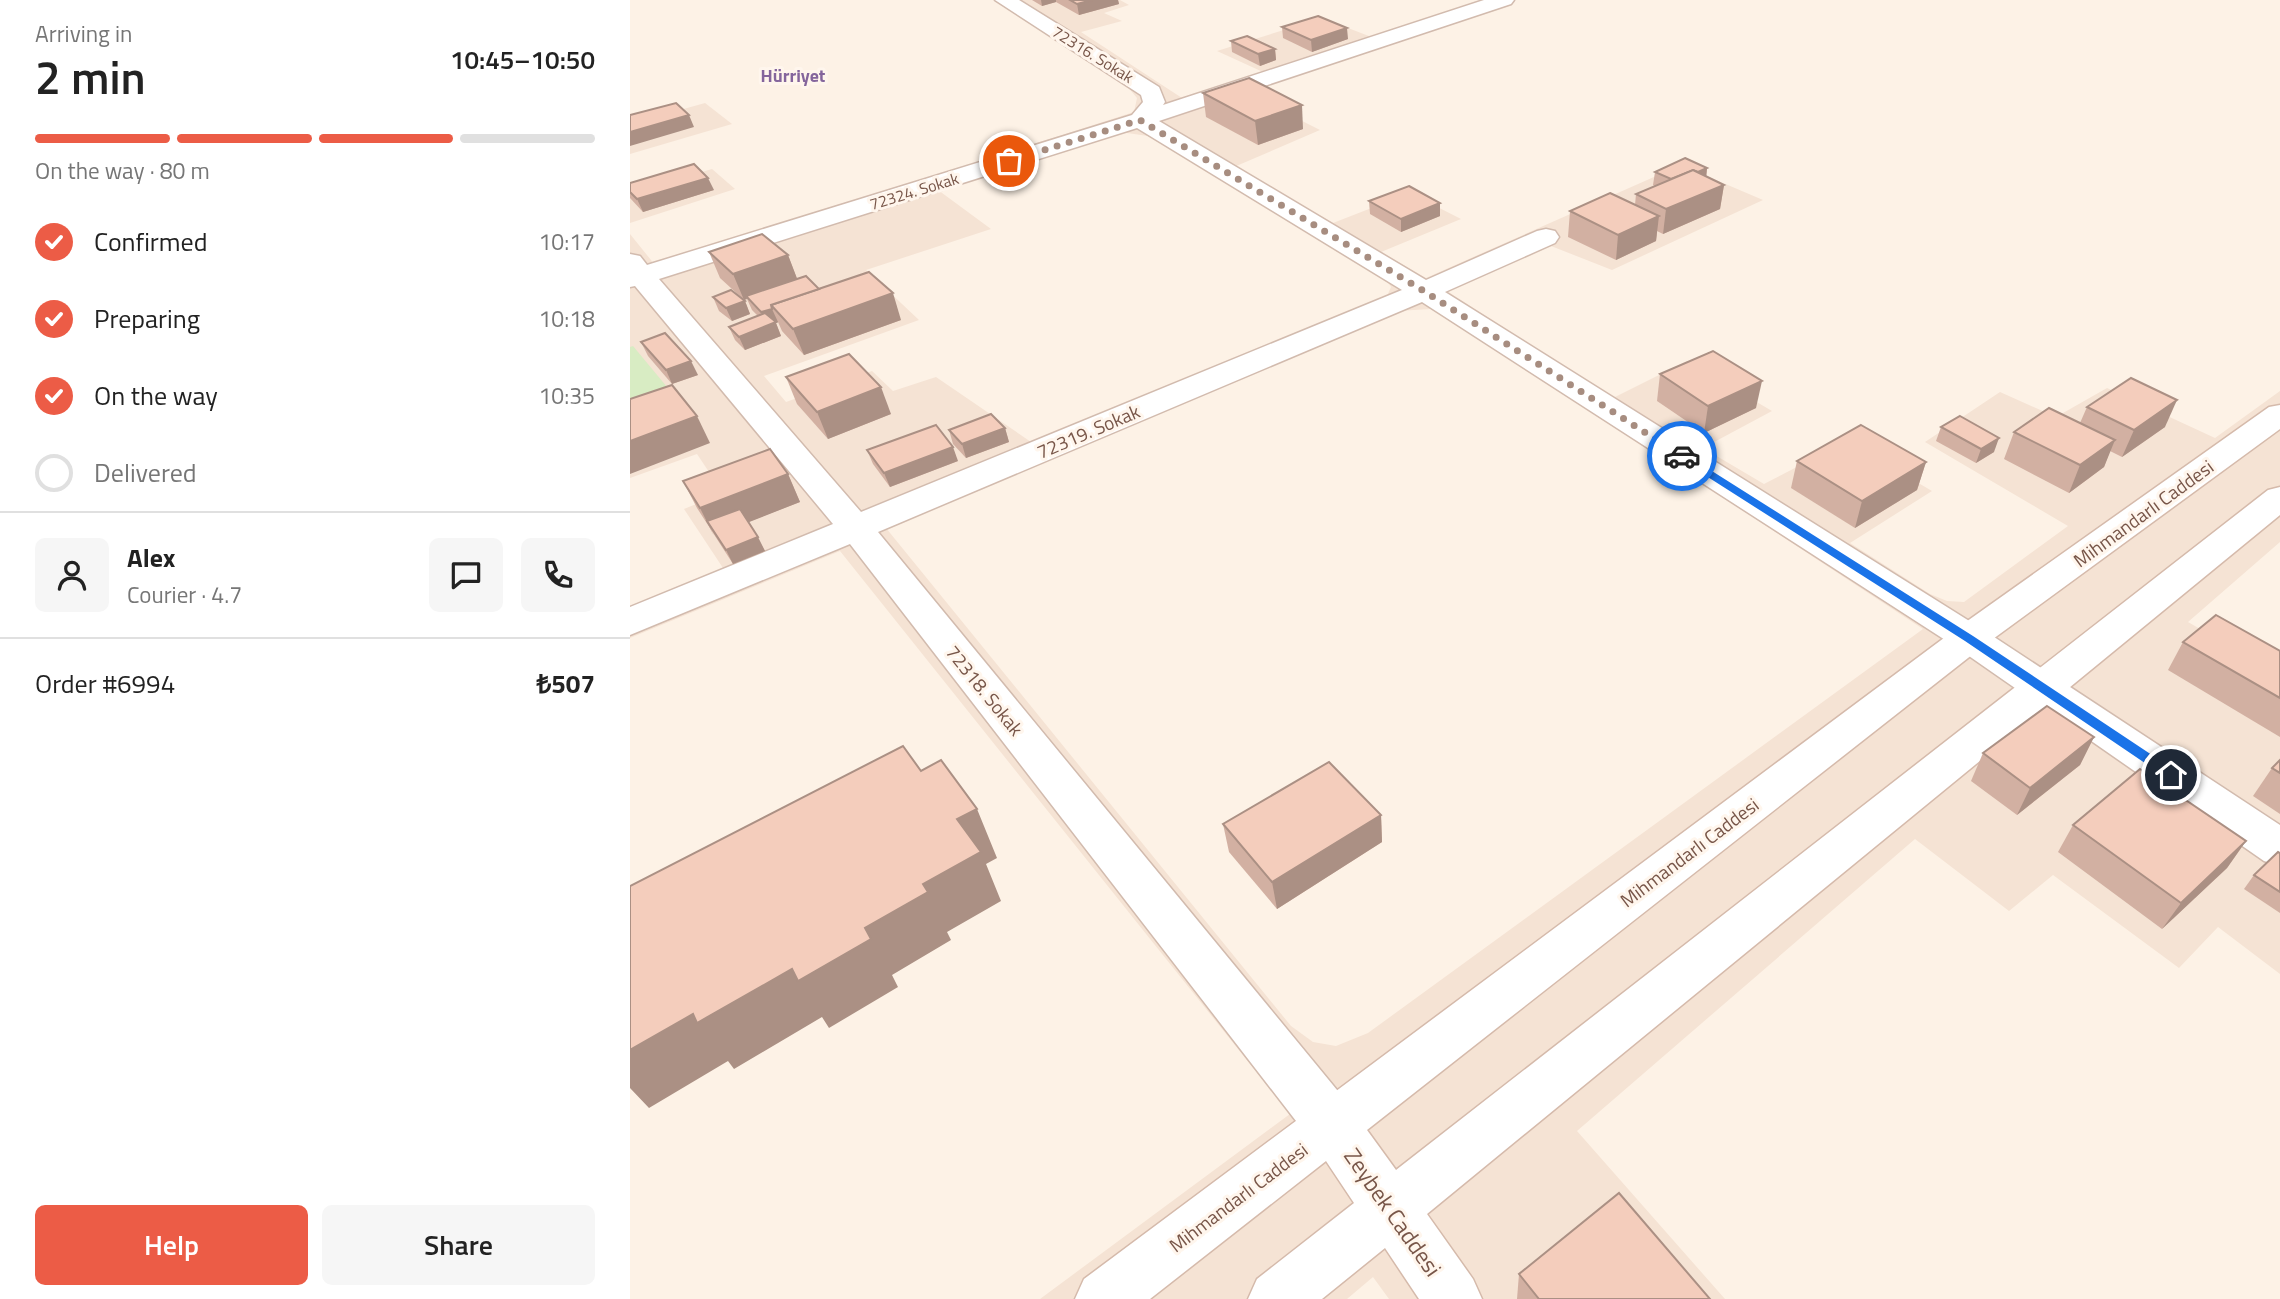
<!DOCTYPE html>
<meta charset="utf-8">
<style>
:root{--surface:#fff;--page:#f6f6f6;--text:#222;--muted:#767676;--line:#e0e0e0;--accent:#ec5c46}
body{margin:0;font-family:"Titillium Web",sans-serif;background:var(--page);color:var(--text);height:100vh;display:flex;flex-direction:column;font-size:26px;white-space:nowrap}
*{box-sizing:border-box;margin:0}
p{font-size:23px;color:var(--muted)}
.icon{flex:none;width:38px;height:38px;fill:none;stroke:currentColor;stroke-width:2;stroke-linecap:round;stroke-linejoin:round}
.map{position:relative;flex:1;overflow:hidden}
.side{display:flex;flex-direction:column;background:var(--surface);width:630px}
.side>*{flex:none}
.pin{position:absolute;display:grid;place-items:center;width:60px;height:60px;color:#fff;margin:-30px;border:4px solid #fff;border-radius:50%;box-shadow:0 2px 7px #0007}
.courier{position:absolute;display:grid;place-items:center;width:70px;height:70px;margin:-35px;border:5px solid #1a73e8;border-radius:50%;background:#fff;color:#222;box-shadow:0 2px 9px #0007}
.headline em{font-style:normal;font-weight:600}
.headline div{display:flex;flex-direction:column-reverse}
.headline{display:flex;align-items:center;justify-content:space-between;height:119px;padding:0 35px}
h1{font-size:46px;font-weight:600;line-height:52px}
.bar{display:grid;grid-template-columns:repeat(4,1fr);gap:10px 7px;align-content:center;height:84px;padding:0 35px}
.bar i{height:9px;border-radius:5px;background:var(--line)}
.bar .current{background:var(--accent)}
.bar p{grid-column:span 4}
.line{display:flex;align-items:center;gap:18px;padding:0 35px;border-top:2px solid var(--line)}
.line div{flex:1}
.round{display:grid;place-items:center;flex:none;width:74px;height:74px;border-radius:10px;background:var(--page)}
ol{padding:0 35px;list-style:none}
li{display:flex;align-items:center;gap:21px;height:77px}
li p{margin-inline-start:auto}
li .icon{padding:7px;border-radius:50%;background:var(--accent);color:#fff;stroke-width:4}
li:last-child{color:var(--muted)}
li i{width:38px;height:38px;border:4px solid var(--line);border-radius:50%}
.primary-button{display:flex;gap:14px;margin-top:auto;padding:14px 35px}
.primary-button a{flex:1;height:80px;border-radius:10px;background:var(--accent);color:#fff;font-size:28px;font-weight:600;line-height:80px;text-align:center}
.primary-button a+a{background:var(--page);color:var(--text)}
main{display:flex;flex:1;min-height:0}
.map>svg:first-child{display:block}
</style>
<main>
<section class="side">
<div class="headline"><div><h1>2 min</h1><p>Arriving in</p></div><em>10:45–10:50</em></div>
<div class="bar"><i class="current"></i><i class="current"></i><i class="current"></i><i></i><p>On the way · 80 m</p></div>
<ol>
<li><svg class="icon" aria-label="check" viewBox="0 0 24 24"><path d="M5 12l5 5 9-10"/></svg>Confirmed<p>10:17</p></li>
<li><svg class="icon" aria-label="check" viewBox="0 0 24 24"><path d="M5 12l5 5 9-10"/></svg>Preparing<p>10:18</p></li>
<li><svg class="icon" aria-label="check" viewBox="0 0 24 24"><path d="M5 12l5 5 9-10"/></svg>On the way<p>10:35</p></li>
<li><i></i>Delivered</li>
</ol>
<div class="line" style="height:126px"><a class="round"><svg class="icon" aria-label="person" viewBox="0 0 24 24"><circle cx="12" cy="8" r="4"/><path d="M4 21q1-7 8-7t8 7"/></svg></a><div><b>Alex</b><p>Courier · 4.7</p></div><a class="round"><svg class="icon" aria-label="chat" viewBox="0 0 24 24"><path d="M4 5h16v11H9l-5 4z"/></svg></a><a class="round"><svg class="icon" aria-label="phone" viewBox="0 0 24 24"><path d="M5 4h4l2 5-3 2q2 4 5 5l2-3 5 2v4C11 20 4 13 5 4z"/></svg></a></div>
<div class="line" style="height:91px"><div>Order #6994</div><b>₺507</b></div>
<div class="primary-button"><a>Help</a><a>Share</a></div>
</section>
<div class="map">
<svg width="1650" height="1299" viewBox="0 0 1650 1299">
<rect width="100%" height="100%" fill="#fdf2e6"/>
<g fill="#f5e3d4" fill-rule="evenodd">
<path d="M364,0H490L499,5L474,13L492,21L451,32L552,98L633,72L587,51L692,18L757,43L613,91L690,130L604,167L703,223L780,193L831,219L751,252L796,278L1051,165L1133,200L982,270L921,246L817,291L983,398L1057,361L1142,411L1073,448L1134,484L1217,441L1302,491L1220,543L1300,594L1317,601L1334,602L1438,526L1295,442L1370,392L1426,417L1477,388L1585,438L1650,391V542L1558,622L1650,675V974L1588,927L1549,968L1423,875L1379,911L1285,839L947,1131L1095,1299H759L743,1277L717,1299H410L660,1114L210,551L0,638V606L93,568L54,509L93,493L67,454L0,478V234L25,265L504,112L507,98L492,80ZM490,132L518,136L755,278L761,287L757,296L401,442L306,377L263,391L242,371L156,402L134,376L289,320L236,270L361,229L308,190ZM801,309L814,314L1293,629L738,1033L706,1046L683,1042L661,1026L256,528L767,311Z"/>
<polygon points="75,103 102,124 0,154 0,124"/>
<polygon points="82,169 105,189 0,223 0,193"/>
</g>
<polygon fill="#d8ecc3" points="3,346 52,405 0,423 0,347"/>
<g fill="none" stroke-linecap="round" stroke-linejoin="round">
<defs>
<path id="street" d="M365,0H389L529,87L535,102L533,105L854,0H884L881,4L529,121L796,280L907,231L916,229L925,231L929,237L925,243L815,292L1352,629L1650,825V866L1634,861L1326,647L792,302L248,532L721,1107L728,1125L721,1143L702,1150L683,1143L220,544L0,635V607L203,524L5,286L0,287V254L10,256L17,265L502,115L513,102L511,95ZM507,128L772,290L231,512L29,279Z"/>
<polygon id="secondary" points="1650,405 1650,429 1352,647 737,1130 766,1170 1638,490 1650,487 1650,515 797,1214 843,1279 852,1299 789,1299 755,1248 692,1299 618,1299 627,1279 724,1203 696,1161 520,1299 445,1299 454,1279 1326,629 1639,407"/>
</defs>
<use href="#street" stroke="#d2bbae" stroke-width="3"/>
<use href="#secondary" stroke="#d5baab" stroke-width="3"/>
<use href="#street" fill="#fff" fill-rule="evenodd"/>
<use href="#secondary" fill="#fff" fill-rule="evenodd"/>
</g>
<g fill="#d2b0a2">
<polygon points="402,0 488,0 489,4 449,15 426,2 412,6"/>
<polygon points="652,27 718,39 682,52 653,38"/>
<polygon points="601,41 645,49 646,60 630,66 602,52"/>
<polygon points="573,93 673,129 628,145 576,117"/>
<polygon points="1077,168 1076,176 1094,185 1090,209 1033,234 1027,231 1026,241 986,260 938,237 940,211 1005,205 1006,194 1025,186 1023,185 1025,172"/>
<polygon points="0,183 84,190 13,212 0,198"/>
<polygon points="739,201 810,216 771,232 740,214"/>
<polygon points="79,252 158,255 167,279 189,289 271,320 174,355 152,331 148,322 146,323 151,336 115,350 105,340 99,327 128,316 122,310 117,299 114,300 90,278"/>
<polygon points="83,297 115,301 120,314 102,321 89,311"/>
<polygon points="11,342 68,375 42,384 18,356"/>
<polygon points="1030,374 1126,408 1074,433 1027,401"/>
<polygon points="156,377 261,414 198,439 167,404"/>
<polygon points="1457,407 1535,427 1492,457 1480,451 1474,467 1439,493 1374,459 1384,432 1450,423"/>
<polygon points="1311,427 1364,452 1346,463 1306,441"/>
<polygon points="375,428 379,442 336,458 323,444 319,430"/>
<polygon points="237,450 328,461 260,487 243,464"/>
<polygon points="1167,461 1296,462 1287,490 1225,528 1161,488"/>
<polygon points="158,474 170,502 118,522 135,551 103,564 67,508 53,481"/>
<polygon points="1553,642 1650,651 1650,737 1538,670"/>
<polygon points="1464,737 1450,765 1387,815 1341,781 1353,753"/>
<polygon points="1650,760 1650,814 1623,796 1642,768"/>
<polygon points="751,815 752,842 647,909 599,852 593,824"/>
<polygon points="1443,825 1616,841 1597,868 1532,929 1428,852"/>
<polygon points="1650,853 1650,913 1614,889 1624,875"/>
<polygon points="889,1274 1080,1299 887,1299"/>
</g>
<g fill="#ab9084">
<polygon points="411,0 426,0 426,2 412,6"/>
<polygon points="462,0 488,0 489,4 449,15 447,4"/>
<polygon points="717,28 718,39 682,52 681,40"/>
<polygon points="645,49 646,60 630,66 628,54"/>
<polygon points="672,105 673,129 628,145 625,121"/>
<polygon points="59,115 64,127 0,146 0,132"/>
<polygon points="1077,168 1076,180 1047,182"/>
<polygon points="78,178 84,190 13,212 7,199"/>
<polygon points="1094,185 1090,209 1033,234 1036,209"/>
<polygon points="810,203 810,216 771,232 771,219"/>
<polygon points="1029,216 1026,241 986,260 988,235"/>
<polygon points="158,255 168,281 116,296 117,299 114,300 103,274"/>
<polygon points="263,293 271,320 174,355 163,329"/>
<polygon points="115,301 120,314 102,321 96,308"/>
<polygon points="142,309 148,322 146,323 151,336 115,350 109,337 136,326 131,312"/>
<polygon points="61,361 68,375 42,384 36,370"/>
<polygon points="1132,381 1126,408 1074,433 1078,406"/>
<polygon points="251,387 261,414 198,439 187,412"/>
<polygon points="1547,400 1535,427 1492,457 1504,430"/>
<polygon points="67,416 80,443 0,474 0,441"/>
<polygon points="375,428 379,442 336,458 332,444"/>
<polygon points="1369,438 1364,452 1346,463 1351,449"/>
<polygon points="1485,440 1474,467 1439,493 1450,465"/>
<polygon points="323,447 328,461 260,487 254,473"/>
<polygon points="1296,462 1287,490 1225,528 1232,501"/>
<polygon points="158,474 170,502 86,535 77,521 84,536 70,508"/>
<polygon points="128,537 135,551 103,564 96,550"/>
<polygon points="1464,737 1450,765 1387,815 1400,788"/>
<polygon points="347,809 367,858 356,864 371,901 317,932 321,940 262,975 268,987 199,1028 192,1017 104,1069 98,1061 19,1108 0,1088 0,1050 63,1014 235,928 293,884 327,819"/>
<polygon points="751,815 752,842 647,909 642,882"/>
<polygon points="1616,841 1597,868 1532,929 1551,903"/>
</g>
<g fill="#f4cdbc" stroke="#ab9084" stroke-width="2">
<polygon points="440,0 462,0 447,4"/>
<polygon points="688,16 717,28 681,40 652,27"/>
<polygon points="617,36 645,49 628,54 601,41"/>
<polygon points="619,78 672,105 625,121 573,93"/>
<polygon points="46,103 59,115 0,132 0,115"/>
<polygon points="1055,158 1077,168 1068,172 1063,170 1041,179 1025,172"/>
<polygon points="64,164 78,178 7,199 0,192 0,183"/>
<polygon points="1063,170 1094,185 1036,209 1006,194"/>
<polygon points="779,186 810,203 771,219 739,201"/>
<polygon points="980,193 1029,216 988,235 940,211"/>
<polygon points="132,234 158,255 103,274 79,252"/>
<polygon points="239,272 263,293 163,329 141,305"/>
<polygon points="176,276 189,289 141,305 142,309 131,312 116,296"/>
<polygon points="101,290 115,301 96,308 83,297"/>
<polygon points="135,313 146,322 109,337 99,327"/>
<polygon points="35,333 61,361 36,370 11,342"/>
<polygon points="1083,351 1132,381 1078,406 1030,374"/>
<polygon points="219,354 251,387 187,412 156,377"/>
<polygon points="1501,378 1547,400 1504,430 1457,407"/>
<polygon points="42,385 67,416 0,441 0,399"/>
<polygon points="1419,408 1485,440 1450,465 1384,432"/>
<polygon points="361,414 375,428 332,444 319,430"/>
<polygon points="1330,416 1369,438 1351,449 1311,427"/>
<polygon points="306,425 323,447 254,473 237,450"/>
<polygon points="1231,425 1296,462 1232,501 1167,461"/>
<polygon points="140,449 158,474 70,508 53,481"/>
<polygon points="110,509 128,537 96,550 77,521"/>
<polygon points="1586,615 1650,651 1650,698 1553,642"/>
<polygon points="1417,706 1464,737 1400,788 1353,753"/>
<polygon points="273,746 291,771 311,760 347,809 327,819 351,852 293,884 298,892 235,928 241,939 168,981 162,969 67,1023 63,1014 0,1050 0,886"/>
<polygon points="1650,760 1650,773 1642,768"/>
<polygon points="699,762 751,815 642,882 593,824"/>
<polygon points="1510,769 1616,841 1551,903 1443,825"/>
<polygon points="1648,852 1650,853 1650,892 1624,875"/>
<polygon points="989,1193 1080,1299 909,1299 889,1274"/>
</g>
<polygon fill="#1a73e8" points="1048,454 1055,454 1343,636 1546,771 1546,778 1537,778 1335,641 1048,458"/>
<g fill="none" stroke-linecap="round" stroke-linejoin="round">
<polyline stroke="#a78d80" stroke-width="7" stroke-dasharray="0 12.6" points="379,161 510,120 794,291 1052,456"/>
</g>
<g text-anchor="middle" dominant-baseline="central" stroke-width="6" stroke-linejoin="round" paint-order="stroke">
<g font-size="16" fill="#785649" stroke="#fff6ed">
<text transform="translate(463 54) rotate(32)">72316. Sokak</text>
<text transform="translate(284 191) rotate(-17)">72324. Sokak</text>
</g>
<g font-size="18" font-weight="bold" fill="#84659c" stroke="#fff6ed">
<text x="163" y="75">Hürriyet</text>
</g>
<g font-size="19" fill="#785649" stroke="#fff6ed">
<text transform="translate(458 431) rotate(-23)">72319. Sokak</text>
<text transform="translate(1513 513) rotate(-36)">Mihmandarlı Caddesi</text>
<text transform="translate(355 690) rotate(51)">72318. Sokak</text>
<text transform="translate(1059 852) rotate(-37)">Mihmandarlı Caddesi</text>
<text transform="translate(608 1197) rotate(-37)">Mihmandarlı Caddesi</text>
</g>
<g font-size="23" fill="#785649" stroke="#fff6ed">
<text transform="translate(763 1212) rotate(55)">Zeybek Caddesi</text>
</g>
</g>
</svg>
<div class="pin" style="left:379px;top:161px;background:#ea580c"><svg class="icon" aria-label="bag" viewBox="0 0 24 24"><path d="M5 8h14l-1 12H6zM9 8a3 3 0 0 1 6 0"/></svg></div>
<div class="pin" style="left:1541px;top:775px;background:#1f2937"><svg class="icon" aria-label="home" viewBox="0 0 24 24"><path d="M3 11l9-7 9 7M6 9v11h12V9"/></svg></div>
<div class="courier" style="left:1052px;top:456px"><svg class="icon" aria-label="car" viewBox="0 0 24 24"><path d="M5 17H2v-5l4-1 3-4h7l3 4 3 1v5h-3M9 17h6M6 11h13"/><circle cx="7" cy="17" r="2"/><circle cx="17" cy="17" r="2"/></svg></div>
</div>
</main>
